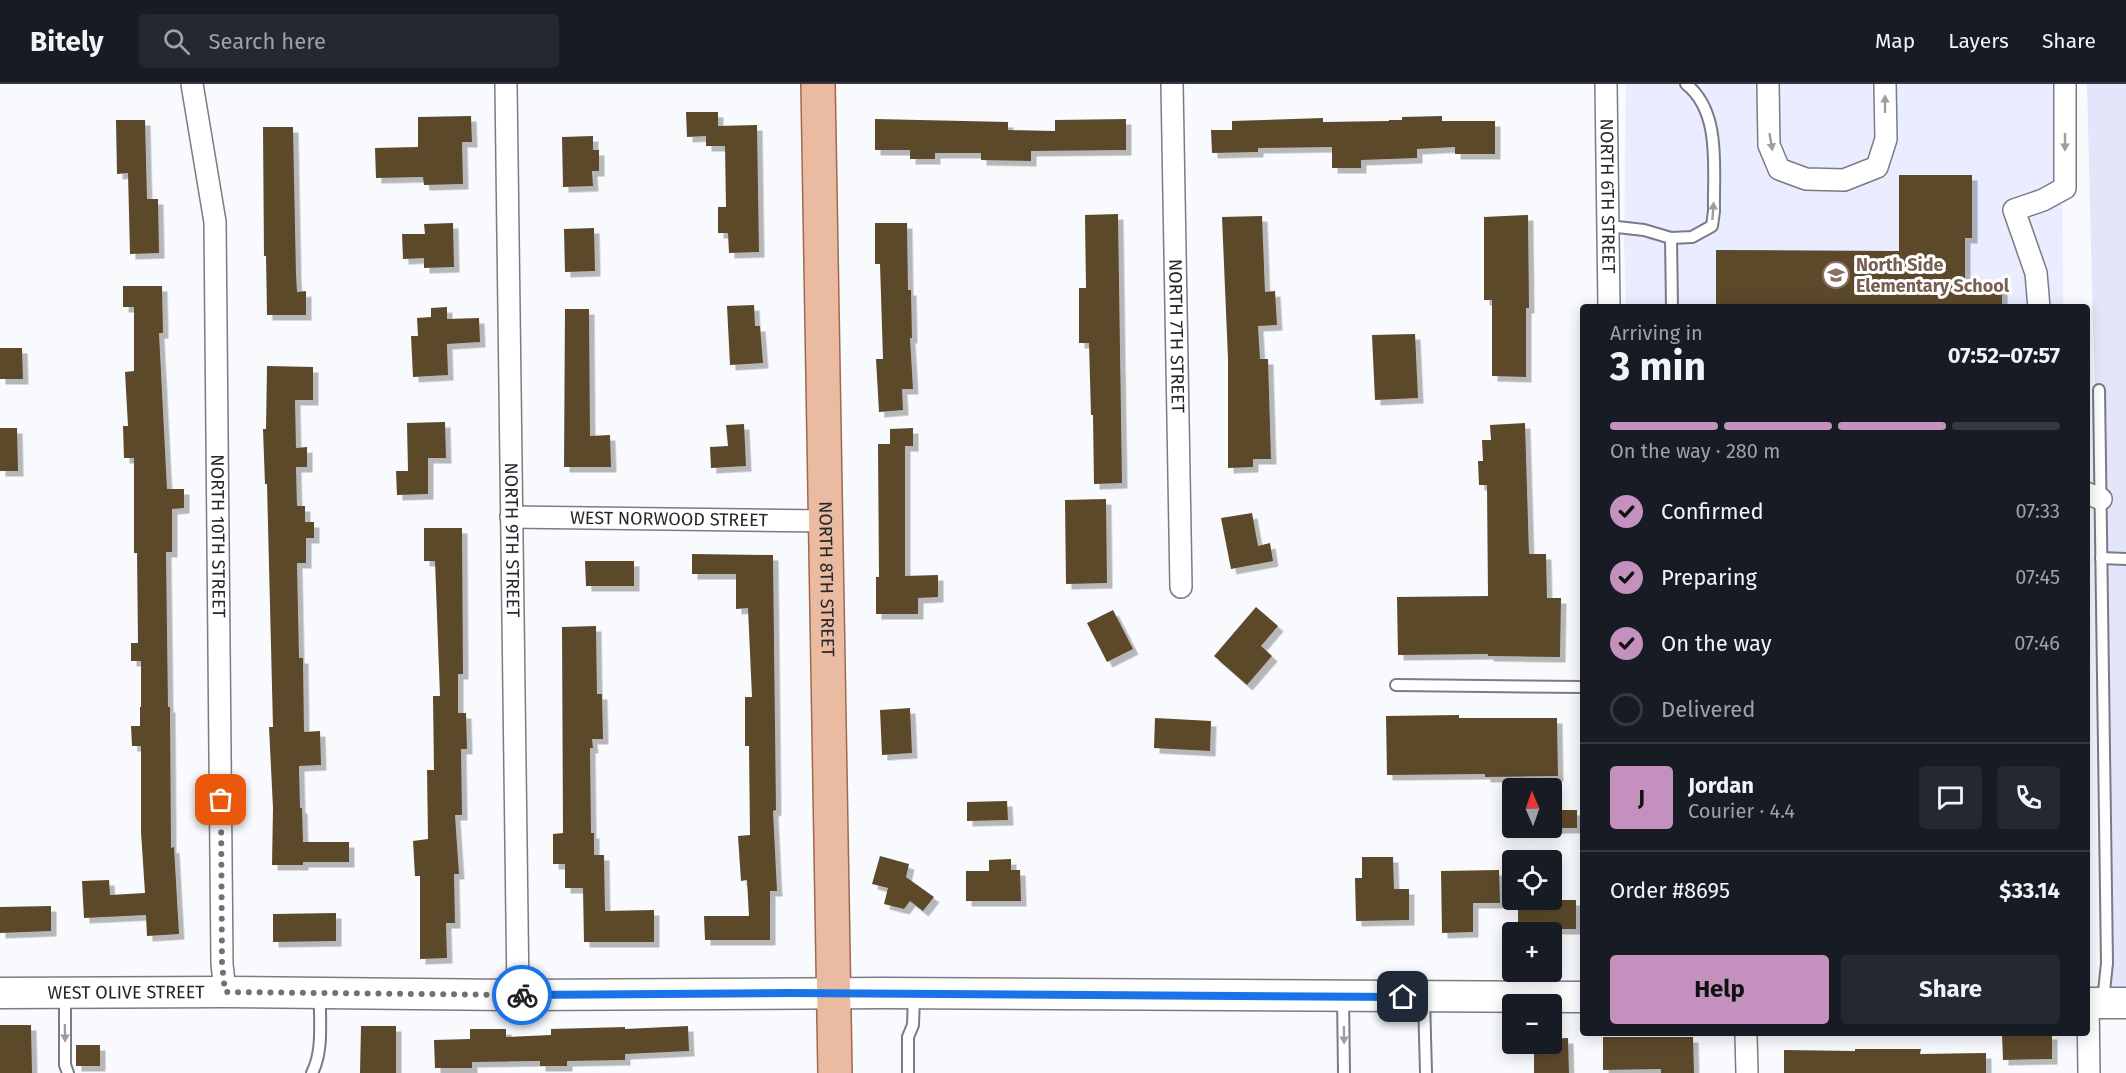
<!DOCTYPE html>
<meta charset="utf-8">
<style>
:root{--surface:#171b24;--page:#242831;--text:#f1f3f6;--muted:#9ea1a6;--line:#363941;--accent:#c490bd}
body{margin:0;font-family:"Fira Sans",sans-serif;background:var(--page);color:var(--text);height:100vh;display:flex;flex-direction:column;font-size:22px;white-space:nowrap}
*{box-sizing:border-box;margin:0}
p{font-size:20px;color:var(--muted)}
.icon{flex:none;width:33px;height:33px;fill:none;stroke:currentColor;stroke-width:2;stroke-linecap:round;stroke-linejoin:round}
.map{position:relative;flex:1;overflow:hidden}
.details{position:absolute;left:1580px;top:220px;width:510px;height:732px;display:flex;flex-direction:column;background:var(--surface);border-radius:6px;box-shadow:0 3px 15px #0003}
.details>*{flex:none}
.needle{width:39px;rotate:358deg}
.tools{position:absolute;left:1502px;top:694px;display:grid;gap:12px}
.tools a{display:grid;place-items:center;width:60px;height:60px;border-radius:6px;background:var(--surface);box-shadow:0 3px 15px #0003;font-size:30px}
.pin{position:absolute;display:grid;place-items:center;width:51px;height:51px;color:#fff;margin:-26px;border-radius:12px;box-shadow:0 3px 9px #0006}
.courier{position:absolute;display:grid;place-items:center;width:60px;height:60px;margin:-30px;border:4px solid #1a73e8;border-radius:50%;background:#fff;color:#222;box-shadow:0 2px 8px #0007}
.head em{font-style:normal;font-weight:700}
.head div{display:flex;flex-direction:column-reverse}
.head{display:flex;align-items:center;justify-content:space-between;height:102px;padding:0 30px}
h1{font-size:39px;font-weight:700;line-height:45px}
.bar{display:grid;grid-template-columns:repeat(4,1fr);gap:9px 6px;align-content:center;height:72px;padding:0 30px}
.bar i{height:8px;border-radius:4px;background:var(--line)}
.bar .active{background:var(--accent)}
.bar p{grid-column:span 4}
.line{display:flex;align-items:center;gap:15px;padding:0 30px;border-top:2px solid var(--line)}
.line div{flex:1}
.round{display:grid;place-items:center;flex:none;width:63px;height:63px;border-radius:6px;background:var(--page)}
ol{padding:0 30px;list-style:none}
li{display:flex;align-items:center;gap:18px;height:66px}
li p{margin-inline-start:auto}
li .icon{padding:6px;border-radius:50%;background:var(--accent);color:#111;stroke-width:4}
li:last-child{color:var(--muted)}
li i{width:33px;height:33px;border:3px solid var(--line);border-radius:50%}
.action{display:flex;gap:12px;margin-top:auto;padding:12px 30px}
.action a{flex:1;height:69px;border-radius:6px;background:var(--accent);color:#111;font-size:24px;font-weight:700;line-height:69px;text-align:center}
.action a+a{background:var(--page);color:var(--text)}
header{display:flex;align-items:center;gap:36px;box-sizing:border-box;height:84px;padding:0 30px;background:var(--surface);border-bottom:2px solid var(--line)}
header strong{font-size:28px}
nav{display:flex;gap:33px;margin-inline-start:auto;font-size:21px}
.search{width:420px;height:54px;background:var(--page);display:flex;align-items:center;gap:15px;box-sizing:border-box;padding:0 21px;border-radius:6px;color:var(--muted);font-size:22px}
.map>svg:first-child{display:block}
</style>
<header>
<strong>Bitely</strong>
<div class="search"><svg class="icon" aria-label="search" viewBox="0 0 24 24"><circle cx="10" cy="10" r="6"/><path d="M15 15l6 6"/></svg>Search here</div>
<nav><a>Map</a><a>Layers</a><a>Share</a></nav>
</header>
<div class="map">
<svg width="2126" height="989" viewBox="0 0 2126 989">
<defs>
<filter id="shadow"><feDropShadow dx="5.5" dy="5.5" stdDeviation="0" flood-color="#0004"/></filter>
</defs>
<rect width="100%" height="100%" fill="#f9fafe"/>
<polygon fill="#eaedff" points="1626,0 2062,0 2063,223 1626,223 1624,162"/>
<polygon fill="#e3e6fb" points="2087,0 2126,0 2126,919 2103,920 2101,447 2093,246"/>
<g fill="#5b492b" filter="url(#shadow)">
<polygon points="686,28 718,28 718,42 757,41 759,168 729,169 728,149 718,149 718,123 726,123 725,62 706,62 706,52 687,53"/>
<polygon points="471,32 472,58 462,58 463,100 424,101 423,93 376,94 375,64 418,63 418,33"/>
<polygon points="1442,32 1442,37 1495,37 1495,70 1455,70 1455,63 1417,65 1417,74 1361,76 1361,84 1332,84 1332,63 1258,64 1258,68 1212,69 1211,46 1232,46 1232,37 1323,34 1323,38 1389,37 1389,36 1402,36 1402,33"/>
<polygon points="875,35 1008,38 1008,46 1055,47 1055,36 1126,35 1126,66 1031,67 1031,77 981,76 981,69 935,69 935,75 910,75 910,66 875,66"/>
<polygon points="116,36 145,36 147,115 158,115 159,169 130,170 128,89 117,90"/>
<polygon points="263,43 293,43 296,190 297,208 306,207 306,231 267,231 266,172 264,172"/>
<polygon points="593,52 593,66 599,66 599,87 592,87 593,102 563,103 562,53"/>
<polygon points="1899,91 1972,91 1972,154 1965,154 1965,204 2002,204 2002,224 1716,224 1716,166 1899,167"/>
<polygon points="1118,130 1122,399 1094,400 1093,331 1091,331 1089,259 1079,259 1079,204 1086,204 1085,131"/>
<polygon points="1528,131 1529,224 1526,224 1526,293 1492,292 1492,216 1484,216 1484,133"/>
<polygon points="1262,132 1265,208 1275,207 1277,241 1258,242 1260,275 1268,275 1271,375 1253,375 1253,383 1228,384 1228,275 1222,133"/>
<polygon points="453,139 454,183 424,184 424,174 403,175 402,150 425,150 424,140"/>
<polygon points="875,139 907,139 908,206 911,206 912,254 910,254 913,305 902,305 903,326 879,328 876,275 883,275 880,180 875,180"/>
<polygon points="594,144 595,187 565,188 564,145"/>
<polygon points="123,202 162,202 163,249 159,249 167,405 184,405 184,424 172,425 172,468 166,468 168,623 170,623 171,764 174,763 179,850 147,852 146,831 84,834 82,797 109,796 110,811 145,809 141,748 141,662 132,662 131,642 140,642 140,623 141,623 141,577 131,577 131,559 138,559 137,469 134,469 134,374 124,374 123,342 128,342 125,288 134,287 134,223 123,223"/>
<polygon points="754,221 755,242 760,242 763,279 730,281 727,222"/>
<polygon points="447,223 447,235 479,234 480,258 447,260 448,291 413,293 411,252 418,252 417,234 431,233 431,224"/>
<polygon points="565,225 589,225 590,352 610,351 611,383 564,383"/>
<polygon points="1415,250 1418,314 1375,316 1372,251"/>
<polygon points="0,264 22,264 23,295 0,295"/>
<polygon points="267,282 313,283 313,316 295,316 296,364 307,363 307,383 296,383 297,422 305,422 305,438 314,438 314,454 306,454 306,479 297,479 299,574 303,574 304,648 320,647 321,681 299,682 300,724 302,724 303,758 349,758 349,778 303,778 303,781 272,781 273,724 269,643 273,643 267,400 265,400 263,345 266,345"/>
<polygon points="445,338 446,374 428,374 428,410 397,411 396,387 408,387 407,339"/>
<polygon points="1525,339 1529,470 1546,470 1547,514 1561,514 1560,573 1488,572 1488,570 1398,571 1397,513 1488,512 1487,401 1479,401 1478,377 1483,377 1482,356 1491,356 1490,341"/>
<polygon points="744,340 746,382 711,384 710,363 728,362 726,341"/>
<polygon points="0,344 17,344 18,387 0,387"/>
<polygon points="913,344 913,362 905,362 905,492 938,491 938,513 918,514 918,530 876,530 876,493 879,493 878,360 890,360 890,345"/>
<polygon points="1106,415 1107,499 1066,500 1065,416"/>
<polygon points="1252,429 1258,462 1270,459 1273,477 1231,485 1221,434"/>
<polygon points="424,444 462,444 463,590 458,590 458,629 466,629 467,665 461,665 462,731 455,731 459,790 454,790 455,839 446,839 447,874 420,875 420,792 415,792 413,757 428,755 427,686 434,686 433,612 440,612 435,477 424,477"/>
<polygon points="692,470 773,471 776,726 773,727 777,807 770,807 770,856 705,856 704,832 749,832 747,796 741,797 738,752 750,751 749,662 745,662 745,613 752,613 748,524 736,525 736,490 692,490"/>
<polygon points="585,477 634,477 634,502 586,502"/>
<polygon points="1256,523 1278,542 1261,562 1272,572 1247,601 1214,572"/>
<polygon points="1113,526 1133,565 1107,578 1087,539"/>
<polygon points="596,542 597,610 602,610 603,655 592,655 593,664 590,664 591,749 594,749 594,771 604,771 605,827 654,826 654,858 584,858 583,804 565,804 565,780 553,780 553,750 563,749 562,543"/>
<polygon points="910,624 912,669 882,671 880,626"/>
<polygon points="1459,631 1459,634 1557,634 1558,692 1485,693 1485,690 1387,691 1386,632"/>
<polygon points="1155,634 1211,637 1210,667 1154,664"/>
<polygon points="1007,717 1008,736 967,737 967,718"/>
<rect x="1554" y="726" width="23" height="18"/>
<polygon points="880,772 909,780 906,793 934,813 923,827 910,817 904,825 884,820 888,804 872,800"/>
<polygon points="1362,773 1393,773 1394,805 1409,805 1409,836 1356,837 1355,794 1362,794"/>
<polygon points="1011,775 1011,786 1020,786 1021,817 966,817 966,787 989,787 989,776"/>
<polygon points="1499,786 1500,819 1473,819 1473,848 1442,849 1441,787"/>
<rect x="1518" y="816" width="58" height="29"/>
<polygon points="51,822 51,847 0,849 0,823"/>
<polygon points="336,829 336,857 273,858 273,830"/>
<polygon points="0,941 31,941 32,989 0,989"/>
<polygon points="361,942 396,942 396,989 360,989"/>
<polygon points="688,942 689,967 625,970 625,976 567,977 567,982 540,982 540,977 472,978 472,984 435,984 434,956 470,955 470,945 506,945 506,953 551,951 551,945 625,943 625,945"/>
<polygon points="2002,950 2052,950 2052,975 2003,976"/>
<polygon points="1603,953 1693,953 1694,989 1661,989 1661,985 1603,986"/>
<polygon points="1568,954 1569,989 1534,989 1534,960 1551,960 1551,955"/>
<rect x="76" y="961" width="24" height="21"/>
<polygon points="1855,965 1921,965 1920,970 1986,969 1986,989 1784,989 1784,966 1855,967"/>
</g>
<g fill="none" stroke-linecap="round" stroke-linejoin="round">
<defs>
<g id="lane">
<path d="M1608,142L1644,146L1671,154L1692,153L1712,142L1714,127C1713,87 1722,28 1686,0"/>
<polyline points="1671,154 1672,224"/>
<polyline points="2099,306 2107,879 2103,917"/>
<polyline points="2101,474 2126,475"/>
<polyline points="1396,601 1582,603"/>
<polyline points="65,912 65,981 68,989"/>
<polyline points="1343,913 1344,989"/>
<polyline points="1424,914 1426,989"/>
<path d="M312,989C324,966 319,935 320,910"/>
<polyline points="908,989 908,953 913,941 914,912"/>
</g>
<g id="street">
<path id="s1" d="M192,0L215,138L222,880L225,908"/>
<path id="s2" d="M506,0L518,911"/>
<path id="s3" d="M1172,0L1181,503"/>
<path id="s4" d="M1606,0L1609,224"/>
<polyline points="1768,0 1769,61 1779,85 1806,95 1844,96 1877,83 1886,55 1885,0"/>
<polyline points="2039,224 2036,189 2014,126 2043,116 2065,104 2065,0"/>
<polyline points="2086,409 2101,415"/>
<path id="s5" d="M511,433L826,437"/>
<polyline points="2088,919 2089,989"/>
<polyline points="1746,950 1747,989"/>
</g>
<g id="secondary">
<path id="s6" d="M0,909L225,908L518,911L883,909L1582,913"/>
<polyline points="2086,919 2126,919"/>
</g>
<g id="primary">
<path id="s7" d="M818,0L835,989"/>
</g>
</defs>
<use href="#lane" stroke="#7a7b85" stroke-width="14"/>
<use href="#street" stroke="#7a7b85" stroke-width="24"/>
<use href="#secondary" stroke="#7a7b85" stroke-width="33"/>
<use href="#primary" stroke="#9d6a4f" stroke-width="36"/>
<use href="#lane" stroke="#fff" stroke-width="10"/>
<use href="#street" stroke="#fff" stroke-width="21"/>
<use href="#secondary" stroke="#fff" stroke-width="30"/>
<use href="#primary" stroke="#eabba1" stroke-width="33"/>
</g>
<defs><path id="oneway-solid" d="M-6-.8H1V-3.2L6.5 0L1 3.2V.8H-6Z" transform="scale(1.5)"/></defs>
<g fill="#9e9ea0">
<use href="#oneway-solid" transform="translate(1885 20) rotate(-90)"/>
<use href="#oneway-solid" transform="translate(1771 58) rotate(80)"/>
<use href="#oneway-solid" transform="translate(2065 58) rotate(90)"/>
<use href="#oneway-solid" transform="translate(1713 127) rotate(-86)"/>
<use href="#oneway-solid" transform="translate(65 949) rotate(89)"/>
<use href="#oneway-solid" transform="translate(1344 951) rotate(89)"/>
</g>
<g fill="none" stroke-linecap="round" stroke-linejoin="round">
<polyline stroke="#707175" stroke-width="6" stroke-dasharray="0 10.8" points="221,716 222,880 225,908 522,911"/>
<polyline stroke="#1a73e8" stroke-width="8" points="522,911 790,909 1403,913"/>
</g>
<defs>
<symbol id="school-ring" viewBox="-11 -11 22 22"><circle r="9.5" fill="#fff" stroke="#8d6e63" stroke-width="1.5"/><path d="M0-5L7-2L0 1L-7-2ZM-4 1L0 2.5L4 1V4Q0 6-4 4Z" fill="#8d6e63"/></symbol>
</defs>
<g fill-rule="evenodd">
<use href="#school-ring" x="1821" y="176" width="30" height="30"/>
</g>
<g text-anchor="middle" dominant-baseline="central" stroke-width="6" stroke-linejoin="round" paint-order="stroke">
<g font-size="18" fill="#27272b" stroke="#fff">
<text stroke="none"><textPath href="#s4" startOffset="112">NORTH 6TH STREET</textPath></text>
<text stroke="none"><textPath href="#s3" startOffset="252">NORTH 7TH STREET</textPath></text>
<text stroke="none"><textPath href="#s5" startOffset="158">WEST NORWOOD STREET</textPath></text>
<text stroke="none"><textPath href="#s1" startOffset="454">NORTH 10TH STREET</textPath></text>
<text stroke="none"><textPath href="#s2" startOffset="456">NORTH 9TH STREET</textPath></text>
<text stroke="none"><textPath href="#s7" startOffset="495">NORTH 8TH STREET</textPath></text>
<text stroke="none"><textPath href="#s6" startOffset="126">WEST OLIVE STREET</textPath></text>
</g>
<g font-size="18" font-weight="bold" fill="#785e54" stroke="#fff" text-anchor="start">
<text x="1856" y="181">North Side<tspan x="1856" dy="21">Elementary School</tspan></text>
</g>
</g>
</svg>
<div class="tools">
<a><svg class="needle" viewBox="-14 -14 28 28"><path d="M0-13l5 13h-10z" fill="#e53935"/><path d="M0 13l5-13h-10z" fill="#9ea1a6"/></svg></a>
<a><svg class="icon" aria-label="locate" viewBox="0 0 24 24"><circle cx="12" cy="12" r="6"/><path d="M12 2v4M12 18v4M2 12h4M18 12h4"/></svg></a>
<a>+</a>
<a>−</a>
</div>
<div class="pin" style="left:221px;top:716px;background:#ea580c"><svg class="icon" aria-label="bag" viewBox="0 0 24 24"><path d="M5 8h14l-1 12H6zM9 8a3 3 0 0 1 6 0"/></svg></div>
<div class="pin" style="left:1403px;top:913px;background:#1f2937"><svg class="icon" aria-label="home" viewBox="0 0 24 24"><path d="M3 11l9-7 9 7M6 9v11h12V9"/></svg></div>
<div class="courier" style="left:522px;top:911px"><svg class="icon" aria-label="bike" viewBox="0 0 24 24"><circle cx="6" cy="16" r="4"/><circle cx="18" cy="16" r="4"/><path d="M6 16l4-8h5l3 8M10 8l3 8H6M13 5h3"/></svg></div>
<section class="details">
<div class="head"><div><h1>3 min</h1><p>Arriving in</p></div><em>07:52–07:57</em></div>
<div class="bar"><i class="active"></i><i class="active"></i><i class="active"></i><i></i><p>On the way · 280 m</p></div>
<ol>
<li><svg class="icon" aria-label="check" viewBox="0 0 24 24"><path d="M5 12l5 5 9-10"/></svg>Confirmed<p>07:33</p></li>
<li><svg class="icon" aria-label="check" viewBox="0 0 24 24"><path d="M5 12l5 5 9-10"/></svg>Preparing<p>07:45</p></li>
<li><svg class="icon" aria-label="check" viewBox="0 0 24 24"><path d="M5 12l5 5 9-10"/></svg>On the way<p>07:46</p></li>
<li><i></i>Delivered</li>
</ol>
<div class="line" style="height:108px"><b class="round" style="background:var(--accent);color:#111">J</b><div><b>Jordan</b><p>Courier · 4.4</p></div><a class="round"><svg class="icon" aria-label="chat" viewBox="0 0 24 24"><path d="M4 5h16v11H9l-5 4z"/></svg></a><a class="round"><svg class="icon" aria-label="phone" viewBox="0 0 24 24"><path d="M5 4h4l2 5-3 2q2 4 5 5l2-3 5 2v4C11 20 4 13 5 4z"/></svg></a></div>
<div class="line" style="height:78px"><div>Order #8695</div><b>$33.14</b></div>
<div class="action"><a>Help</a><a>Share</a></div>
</section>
</div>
